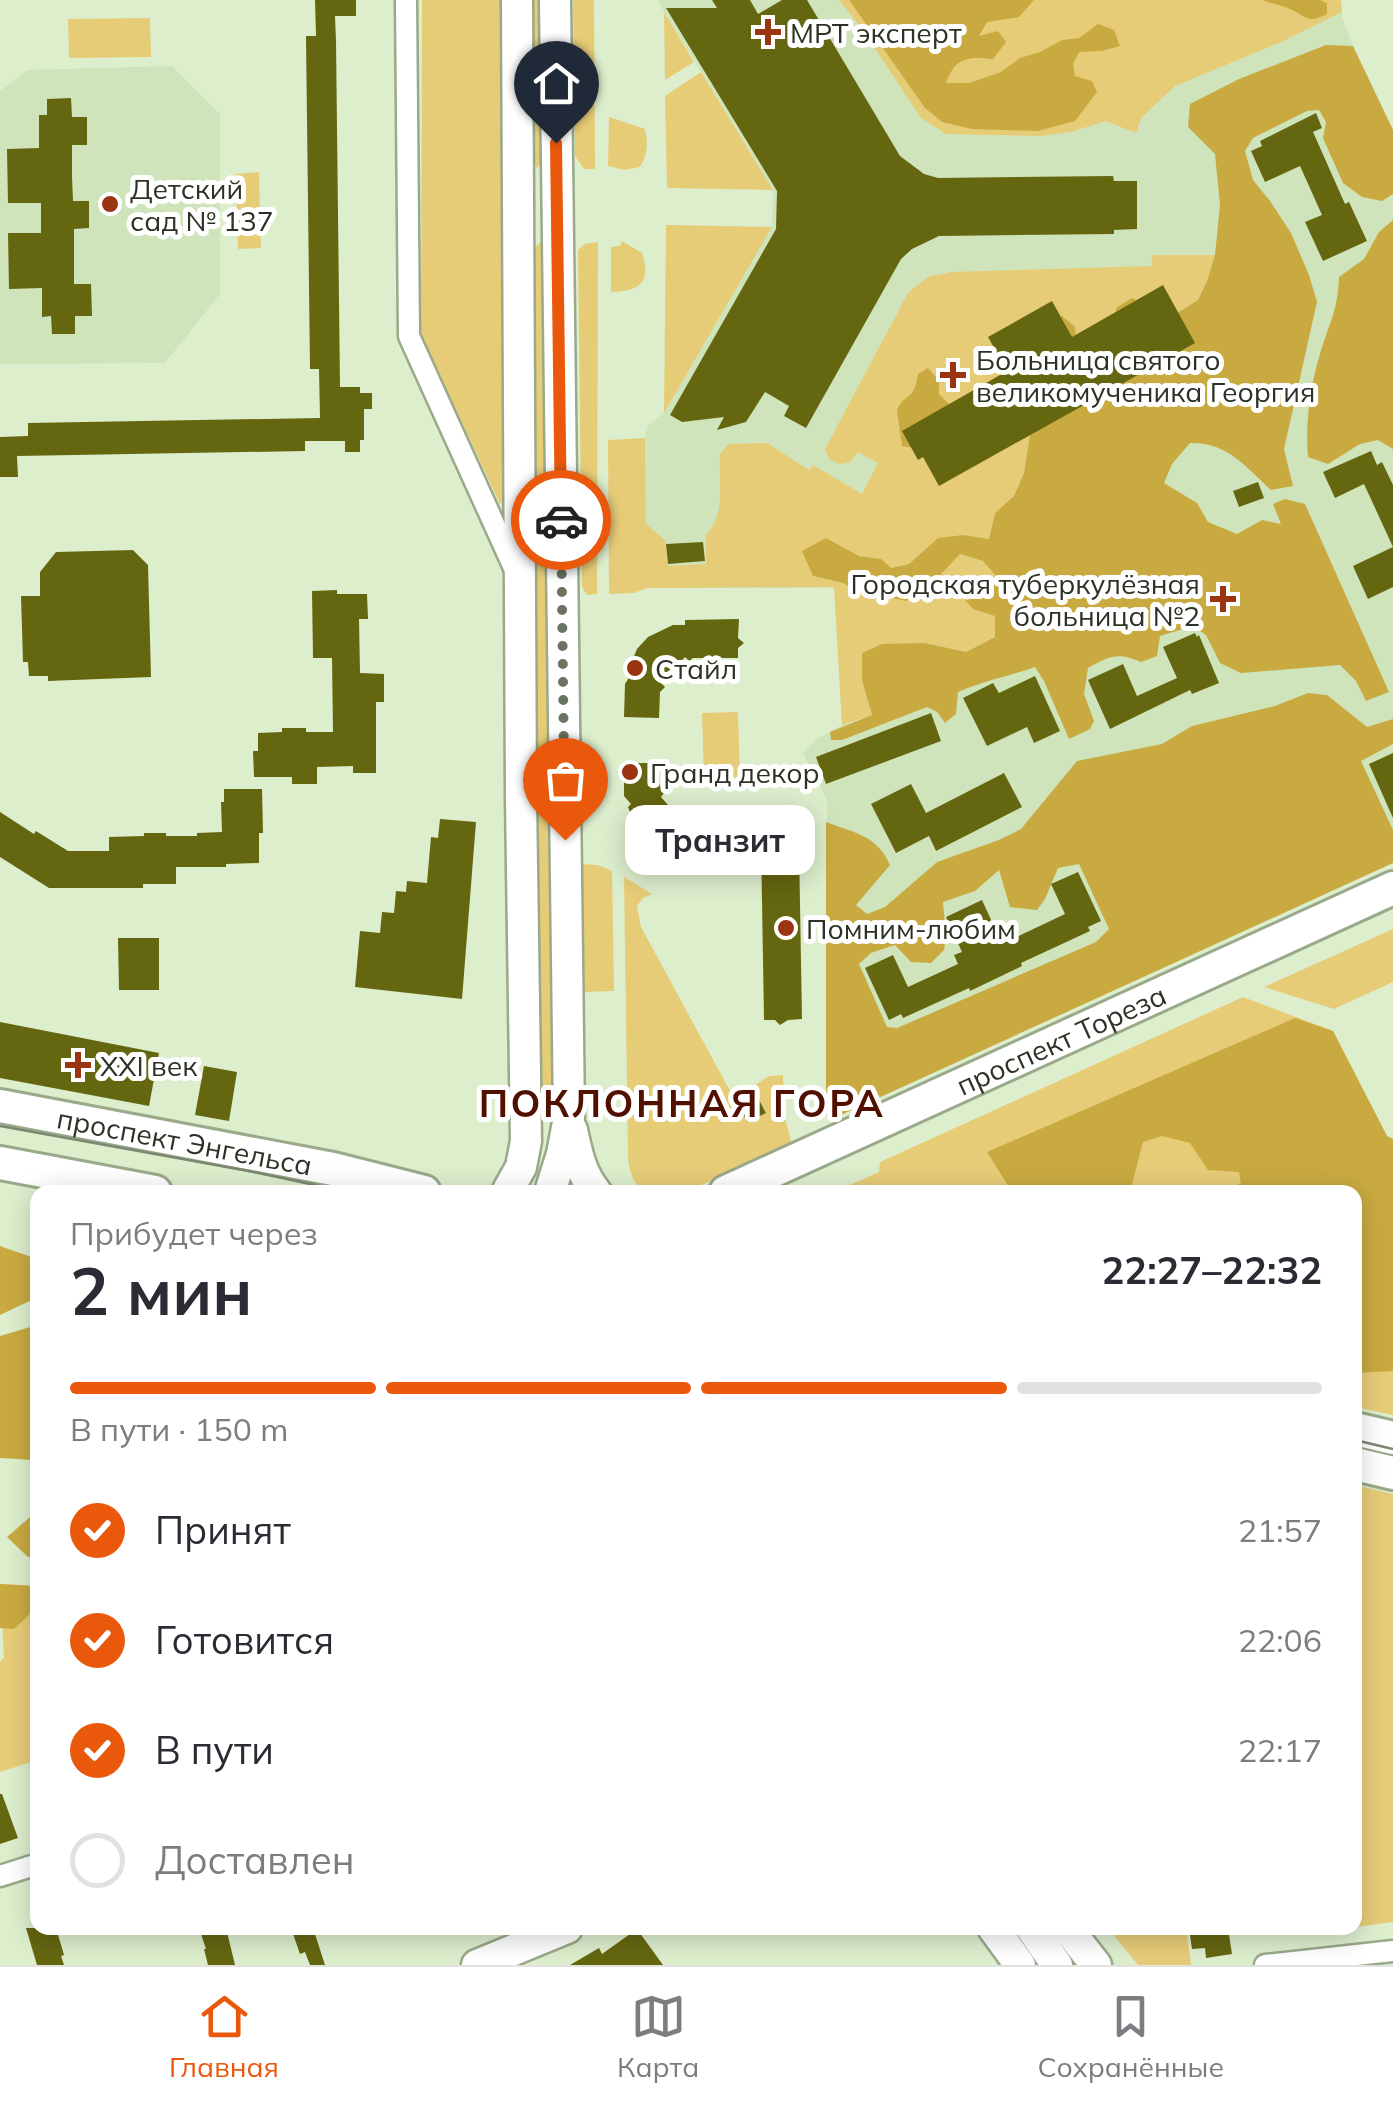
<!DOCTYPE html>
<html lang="ru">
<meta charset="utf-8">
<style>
:root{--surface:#fff;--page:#f7f7f7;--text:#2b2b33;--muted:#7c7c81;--line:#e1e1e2;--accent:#ea580c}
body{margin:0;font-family:Mulish,sans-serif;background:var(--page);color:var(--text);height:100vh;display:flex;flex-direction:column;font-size:38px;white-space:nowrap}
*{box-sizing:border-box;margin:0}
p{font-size:32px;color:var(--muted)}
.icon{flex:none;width:55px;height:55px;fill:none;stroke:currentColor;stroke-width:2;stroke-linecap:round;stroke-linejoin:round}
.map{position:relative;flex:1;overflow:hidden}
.sheet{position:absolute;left:30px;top:1185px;width:1332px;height:750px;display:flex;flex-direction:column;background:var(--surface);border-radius:20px;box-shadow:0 5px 25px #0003}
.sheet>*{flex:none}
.pin{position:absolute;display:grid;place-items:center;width:85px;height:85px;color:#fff;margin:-102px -42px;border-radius:50% 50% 50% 0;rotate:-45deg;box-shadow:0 0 10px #0007}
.pin .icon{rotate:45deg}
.courier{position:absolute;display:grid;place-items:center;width:100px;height:100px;margin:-50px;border:8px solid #ea580c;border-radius:50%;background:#fff;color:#222;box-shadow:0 2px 12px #0007}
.bubble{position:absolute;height:70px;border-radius:20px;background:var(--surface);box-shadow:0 5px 25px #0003;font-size:32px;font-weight:700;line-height:70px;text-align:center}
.headline em{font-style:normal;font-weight:700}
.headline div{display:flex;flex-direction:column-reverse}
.headline{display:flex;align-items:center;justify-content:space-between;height:170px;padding:0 40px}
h1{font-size:65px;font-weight:700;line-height:75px}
.bar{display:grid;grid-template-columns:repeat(4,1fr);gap:15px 10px;align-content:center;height:120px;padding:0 40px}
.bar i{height:12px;border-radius:8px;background:var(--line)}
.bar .selected{background:var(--accent)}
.bar p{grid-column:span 4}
ol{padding:0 40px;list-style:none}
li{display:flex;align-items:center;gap:30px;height:110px}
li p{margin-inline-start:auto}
li .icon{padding:10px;border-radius:50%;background:var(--accent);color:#fff;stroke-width:4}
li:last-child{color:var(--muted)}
li i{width:55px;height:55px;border:5px solid var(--line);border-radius:50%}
.menu{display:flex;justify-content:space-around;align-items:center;height:140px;border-top:2px solid var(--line);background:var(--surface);font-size:28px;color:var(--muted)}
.menu a{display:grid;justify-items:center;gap:5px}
.menu .selected{color:var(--accent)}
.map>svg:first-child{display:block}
</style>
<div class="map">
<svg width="1393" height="1965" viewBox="0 0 1393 1965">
<rect width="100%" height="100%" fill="#ddeecd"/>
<g fill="#d0e4bb">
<polygon points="657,0 1334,0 1342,4 1342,17 1353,46 1393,130 1393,863 830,1120 826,1080 827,801 803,753 815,740 842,725 835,588 647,588 645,438 648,426 664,412 772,227 773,190"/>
<polygon points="172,66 220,114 220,294 165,363 0,364 0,91 27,70"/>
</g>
<g fill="#e7cc78">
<polygon points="422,0 503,0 506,501 500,504 421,335"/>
<polygon points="531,0 543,0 543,161 537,168 533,162"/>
<polygon points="573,0 594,0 595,169 584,169 575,156"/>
<polygon points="839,0 1341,0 1342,12 1281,42 1175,86 1141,118 1136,133 1106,121 1071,132 1041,136 946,134 921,118 862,29"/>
<polygon points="664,12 694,62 665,80"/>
<polygon points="150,18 151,57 69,58 68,19"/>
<polygon points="701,72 773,190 667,188 665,96"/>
<path d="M609,117L645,129C648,143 648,154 640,167L625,170L608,166Z"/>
<polygon points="259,172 261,248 238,249 236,174"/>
<polygon points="666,225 772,227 664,413"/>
<polygon points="542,241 549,248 556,1108 540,1108 533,249"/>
<path d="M622,241L642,253C652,283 639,291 611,292V247L620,246Z"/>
<polygon points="598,242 597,594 587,595 582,587 578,250 585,244"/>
<path d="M1153,255H1215L1207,281L1198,300L1165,320L1116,334L1031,428L1024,473L1014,496L995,513L989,539L963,535L939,538L909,564L890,568C877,555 863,559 847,551L813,576L843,583L857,591L929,587L959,554L983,561L998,577L990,596L966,599L973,609L996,616V636L966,652L925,643L862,680L872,715L842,725L834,587L647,588L634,593L609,594L608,440L645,438L646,524L665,540L668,566L706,564V535C727,513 718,482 720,454L729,444L767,443L809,470L813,465L862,494L878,463L858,452L850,462L839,464L830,460L825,449L908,293L928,277L950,272L1151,266Z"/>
<polygon points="738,712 740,782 704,783 702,713"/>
<polygon points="582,864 598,865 612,871 614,991 584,992"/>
<path d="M624,877L652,894L643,898L637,906L641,927L747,1122L766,1112L757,1096L755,1085L769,1076L783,1075L784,1114L792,1145L685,1192H644C633,1183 630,1173 628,1159Z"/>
<polygon points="1393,929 1393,982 1334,1009 1264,987"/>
<polygon points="1243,997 1333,1031 1387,1136 1393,1139 1393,1415 1355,1407 1355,1192 834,1192 879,1172 880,1162"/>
<polygon points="1355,1485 1393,1494 1393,1922 1355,1927"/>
<polygon points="0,1584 37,1586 37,1760 0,1772 0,1662 4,1657"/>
<polygon points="1108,1928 1186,1928 1191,1965 1138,1965"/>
</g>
<g fill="#c9aa40" fill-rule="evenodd">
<path d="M849,0H1034L1019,17L987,22L979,36L998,31L1006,42L993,59C967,56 955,58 946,83H969L1001,72L1020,58L1040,52L1062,40L1079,38L1098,24L1114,30L1120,46L1102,51L1079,52L1073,64L1075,76L1092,81L1097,92L1075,121L1038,131L972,129L942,122L925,108Z"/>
<path d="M1262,0H1320L1327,3V14C1311,22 1309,20 1296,12C1286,6 1273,4 1262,0Z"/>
<path d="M1326,45L1353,46L1393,130V194L1382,201L1362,197L1343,183L1323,138L1326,122L1319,110L1307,111L1253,138L1245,151L1253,180L1270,201L1291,233L1309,275L1317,302L1284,449L1293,486L1271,490C1245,466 1227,442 1190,443L1172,464L1164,483L1197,503L1208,522L1237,534L1262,520L1281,524L1273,504L1285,499L1305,504L1389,692L1366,701L1356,681L1340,665L1241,673L1220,663L1206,635L1193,626L1160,636L1157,656L1141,662C1117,652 1110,656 1088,668L1084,694L1094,721L1090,729L1069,739L1044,681L1035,667C1009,676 983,681 958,692L956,714L945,723L937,712L927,707L842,740H831L830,732L872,715L862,680V653L882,644L925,643L966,652L995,637V616L973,609L965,600L990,596L997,577L983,561L960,554L929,587L906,601L856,591L843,583L813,576L802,551L826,538L859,556L881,559L891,568L909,564L938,538L963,535L989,539L995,513L1014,496L1024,473L1031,428L1042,332L1062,316L1075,327L1077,349L1116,334V308L1132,298L1148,305L1166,320L1198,300L1207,281L1215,255L1220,205L1215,154L1188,127L1190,104L1239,79Z"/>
<path d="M1393,220V449L1378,440L1360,444L1328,464L1308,457C1305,424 1310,386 1320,354C1329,323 1338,311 1339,277L1364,259L1379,232Z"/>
<path d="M928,368L939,381V394L950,405L926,450L902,446L897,410C905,392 914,402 918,374Z"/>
<path d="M1308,693L1327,695L1367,727L1393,719V744L1361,761L1393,830V863L830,1120L826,1114V822C854,833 877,835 890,865L856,905L867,914L885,907L937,862L999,840L1021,829L1077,761L1162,744L1192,726L1275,706ZM1079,864L1109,929L1096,942L897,1028L887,1027L859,964L871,953L895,945L911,962L931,963L944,950L946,936L943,902L975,891L999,870L1010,907L1037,910L1045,899L1058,868Z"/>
<polygon points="1295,1018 1333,1031 1387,1136 1393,1139 1393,1371 1355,1373 1355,1192 1223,1192 1241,1183 1239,1172 1208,1170 1190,1143 1162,1136 1143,1142 1130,1192 1012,1192 987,1152"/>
<polygon points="0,1246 37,1259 38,1297 0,1315"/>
<polygon points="37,1325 38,1325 37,1486 34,1460 0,1458 0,1336"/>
<polygon points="37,1511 37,1557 28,1557 7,1537"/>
<polygon points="0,1584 36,1586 34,1610 14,1629 0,1628"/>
</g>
<g fill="#656610">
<polygon points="315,0 356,0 356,16 335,16 336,41 340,387 360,387 360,393 372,393 372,409 364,409 364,440 360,440 360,452 345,452 345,441 305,441 305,451 17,456 18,477 0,477 0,437 28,436 28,423 320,418 319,369 310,369 306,36 316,36"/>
<polygon points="712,0 750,0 758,14 782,0 807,0 900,156 924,174 938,178 1113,176 1114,181 1137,181 1137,229 1114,230 1114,234 939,236 912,249 901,259 806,428 784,416 789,406 765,392 746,422 717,430 724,417 682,422 670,415 776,229 777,191 666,8 717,8"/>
<polygon points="71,98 72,117 87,117 87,145 72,145 72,177 73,201 89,201 89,228 74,229 74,284 91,284 92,316 75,316 75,334 52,334 51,316 42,317 42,288 9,289 8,233 41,233 41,203 8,203 7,149 39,148 39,115 47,115 47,99"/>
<polygon points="1316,113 1322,128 1313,132 1345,204 1349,202 1367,241 1323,261 1305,222 1322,215 1300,166 1265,182 1251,151 1262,146 1260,141"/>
<polygon points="1163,285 1195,343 939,486 923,457 918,460 902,431 1007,371 988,337 1052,301 1072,337"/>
<polygon points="1371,451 1377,465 1382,462 1393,485 1393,587 1368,599 1353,566 1393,547 1364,484 1335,498 1323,472"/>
<polygon points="1258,482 1264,498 1239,507 1233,491"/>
<polygon points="703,542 705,561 668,564 666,544"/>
<polygon points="133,550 148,565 151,677 48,681 48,676 29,676 28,662 23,662 21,596 40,596 40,572 56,552"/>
<polygon points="337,590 337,594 367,594 368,619 359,619 360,673 384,674 384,702 376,702 376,773 353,773 353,766 317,767 317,784 292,784 292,777 254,777 253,751 258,751 258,733 282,732 282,728 306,728 306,732 333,732 332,658 313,658 312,591"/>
<polygon points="739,619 738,638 744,643 738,648 738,658 693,658 689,661 685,657 661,683 665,687 660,692 659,718 624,717 625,684 630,676 628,671 637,649 648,637 673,625 685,625 685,620"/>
<polygon points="1195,633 1197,637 1199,635 1219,683 1192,694 1190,690 1110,729 1088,680 1123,664 1137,696 1177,678 1163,647"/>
<polygon points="1035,676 1060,731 1034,743 1027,727 987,746 963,698 993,683 999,693"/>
<polygon points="931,713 941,741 826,784 816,757"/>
<polygon points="1393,753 1393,818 1369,764"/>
<polygon points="624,763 660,763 660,787 665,792 661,797 685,824 690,819 695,824 721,824 721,859 686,860 660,850 645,839 635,824 628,807 631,804 624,796"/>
<polygon points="1004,773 1022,807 936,851 929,836 896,853 871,804 911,784 926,813"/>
<polygon points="224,789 262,789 263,833 259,833 259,863 226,864 226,867 176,867 176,884 143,884 143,888 49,888 0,857 0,812 34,834 36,831 68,851 109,851 109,837 144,836 144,833 166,833 166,836 197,836 197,833 222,832 221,802 224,802"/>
<polygon points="440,819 476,822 462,999 355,987 360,931 380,933 382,912 394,913 396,891 406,892 407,881 427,883 431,837 438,838"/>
<polygon points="794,834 794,846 799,846 802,1019 788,1020 780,1025 775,1020 764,1020 761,842 773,842 773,835"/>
<polygon points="1078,872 1101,921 1088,927 1090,931 1021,963 1022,966 970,991 969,988 903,1018 901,1014 889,1020 865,968 893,955 908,987 958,964 954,955 962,952 946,917 982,900 998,935 1006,931 1010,940 1065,914 1051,884"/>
<polygon points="118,938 159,938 159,990 119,990"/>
<polygon points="0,1022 159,1053 149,1106 0,1078"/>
<polygon points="204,1066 237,1072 229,1121 195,1115"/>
<polygon points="757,1096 766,1113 747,1122 738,1106"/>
<polygon points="0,1794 2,1794 18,1838 0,1844"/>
<polygon points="26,1928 56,1928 64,1955 61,1956 64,1965 37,1965"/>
<polygon points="199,1928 226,1928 235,1965 208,1965 204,1949 206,1949"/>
<polygon points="291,1928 313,1928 325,1965 310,1965 305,1952 300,1954"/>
<polygon points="1189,1928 1228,1928 1232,1954 1206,1958 1205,1948 1192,1949"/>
<polygon points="637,1929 663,1965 570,1965 599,1948 602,1954"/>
</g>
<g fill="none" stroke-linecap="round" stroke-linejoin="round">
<defs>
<g id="street">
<polyline points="406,0 409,336 515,570"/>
<polyline points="0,1876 38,1864"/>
<polyline points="1265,1965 1393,1951"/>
</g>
<g id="secondary">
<path d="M572,1130C577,1153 581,1174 596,1192"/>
<polyline points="507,1192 521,1167 526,1141 521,799 517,0"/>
<polyline points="550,1192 562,1154 569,1117 555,0"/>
<polyline points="993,1928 1020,1965"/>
<polyline points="1031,1928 1057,1965"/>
<polyline points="1067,1928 1096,1965"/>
<polyline points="477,1965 567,1928"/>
</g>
<g id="primary">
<path id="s1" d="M0,1106L333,1169L424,1192"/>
<polyline points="0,1163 155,1192"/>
<path id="s2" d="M726,1192L1393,888"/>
<polyline points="1355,1429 1393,1438"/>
<polyline points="1355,1464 1393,1473"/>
</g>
</defs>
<use href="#street" stroke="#99a989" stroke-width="25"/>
<use href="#secondary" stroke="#99a989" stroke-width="35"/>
<use href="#primary" stroke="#99a989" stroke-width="38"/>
<use href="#street" stroke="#fff" stroke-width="20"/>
<use href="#secondary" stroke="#fff" stroke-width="30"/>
<use href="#primary" stroke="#fff" stroke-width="32"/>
<g stroke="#7c8771" stroke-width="2.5">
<polyline points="0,1126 249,1171 347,1192"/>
<polyline points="1355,1440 1393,1449"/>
</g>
</g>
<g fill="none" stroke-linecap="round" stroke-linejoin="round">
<polyline stroke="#6a7460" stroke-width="10" stroke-dasharray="0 18" points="561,520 565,840"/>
<polyline stroke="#ea580c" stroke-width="12" points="556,143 561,520"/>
</g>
<g fill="#9a3411" stroke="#fff" stroke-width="4">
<path d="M763 17h10v10h10v10h-10v10h-10v-10h-10v-10h10z"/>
<circle cx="110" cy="204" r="10"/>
<path d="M948 360h10v10h10v10h-10v10h-10v-10h-10v-10h10z"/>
<path d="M1218 584h10v10h10v10h-10v10h-10v-10h-10v-10h10z"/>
<circle cx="635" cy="668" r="10"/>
<circle cx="630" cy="772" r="10"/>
<circle cx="786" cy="928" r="10"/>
<path d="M73 1050h10v10h10v10h-10v10h-10v-10h-10v-10h10z"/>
</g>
<g text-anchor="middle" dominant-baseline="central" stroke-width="10" stroke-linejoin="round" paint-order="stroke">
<g font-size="28" fill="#2c3225" stroke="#fff" text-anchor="start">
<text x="790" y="32">МРТ эксперт</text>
<text x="130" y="188">Детский<tspan x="130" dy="32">сад № 137</tspan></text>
<text x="976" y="359">Больница святого<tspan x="976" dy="32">великомученика Георгия</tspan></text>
<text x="1200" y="583" text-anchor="end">Городская туберкулёзная<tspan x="1200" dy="32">больница №2</tspan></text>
<text x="655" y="668">Стайл</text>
<text x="650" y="772">Гранд декор</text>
<text x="806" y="928">Помним-любим</text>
<text x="100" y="1065">XXI век</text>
</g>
<g font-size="28" fill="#2c3225" stroke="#fff">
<text stroke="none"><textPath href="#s2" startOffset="368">проспект Тореза</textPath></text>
<text stroke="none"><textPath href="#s1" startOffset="188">проспект Энгельса</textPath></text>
</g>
<g font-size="38" font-weight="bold" letter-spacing="2.5" fill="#511000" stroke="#fff">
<text x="682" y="1103">ПОКЛОННАЯ ГОРА</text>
</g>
</g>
</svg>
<div class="pin" style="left:565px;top:840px;background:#ea580c"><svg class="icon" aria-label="bag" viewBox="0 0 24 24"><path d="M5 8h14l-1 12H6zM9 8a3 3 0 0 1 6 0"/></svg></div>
<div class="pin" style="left:556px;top:143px;background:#1f2937"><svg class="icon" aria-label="home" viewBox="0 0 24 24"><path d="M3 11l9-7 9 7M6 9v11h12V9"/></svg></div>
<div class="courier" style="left:561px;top:520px"><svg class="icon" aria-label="car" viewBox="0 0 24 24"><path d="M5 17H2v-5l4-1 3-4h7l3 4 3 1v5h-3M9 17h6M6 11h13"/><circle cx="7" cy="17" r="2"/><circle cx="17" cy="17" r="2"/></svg></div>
<div class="bubble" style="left:625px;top:805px;width:190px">Транзит</div>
<section class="sheet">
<div class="headline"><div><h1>2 мин</h1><p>Прибудет через</p></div><em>22:27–22:32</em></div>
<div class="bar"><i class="selected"></i><i class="selected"></i><i class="selected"></i><i></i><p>В пути · 150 m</p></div>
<ol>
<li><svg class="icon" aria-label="check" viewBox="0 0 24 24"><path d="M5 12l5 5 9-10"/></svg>Принят<p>21:57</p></li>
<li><svg class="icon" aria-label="check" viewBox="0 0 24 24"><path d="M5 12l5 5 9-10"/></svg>Готовится<p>22:06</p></li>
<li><svg class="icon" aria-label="check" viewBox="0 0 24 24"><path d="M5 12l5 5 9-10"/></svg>В пути<p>22:17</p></li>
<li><i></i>Доставлен</li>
</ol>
</section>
</div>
<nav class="menu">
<a class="selected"><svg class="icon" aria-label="home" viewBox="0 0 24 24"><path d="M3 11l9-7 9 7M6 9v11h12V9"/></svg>Главная</a>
<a><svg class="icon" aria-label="map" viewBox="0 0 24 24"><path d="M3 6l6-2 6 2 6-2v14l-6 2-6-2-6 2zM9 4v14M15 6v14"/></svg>Карта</a>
<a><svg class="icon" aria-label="saved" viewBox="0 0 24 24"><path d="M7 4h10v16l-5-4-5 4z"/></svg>Сохранённые</a>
</nav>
